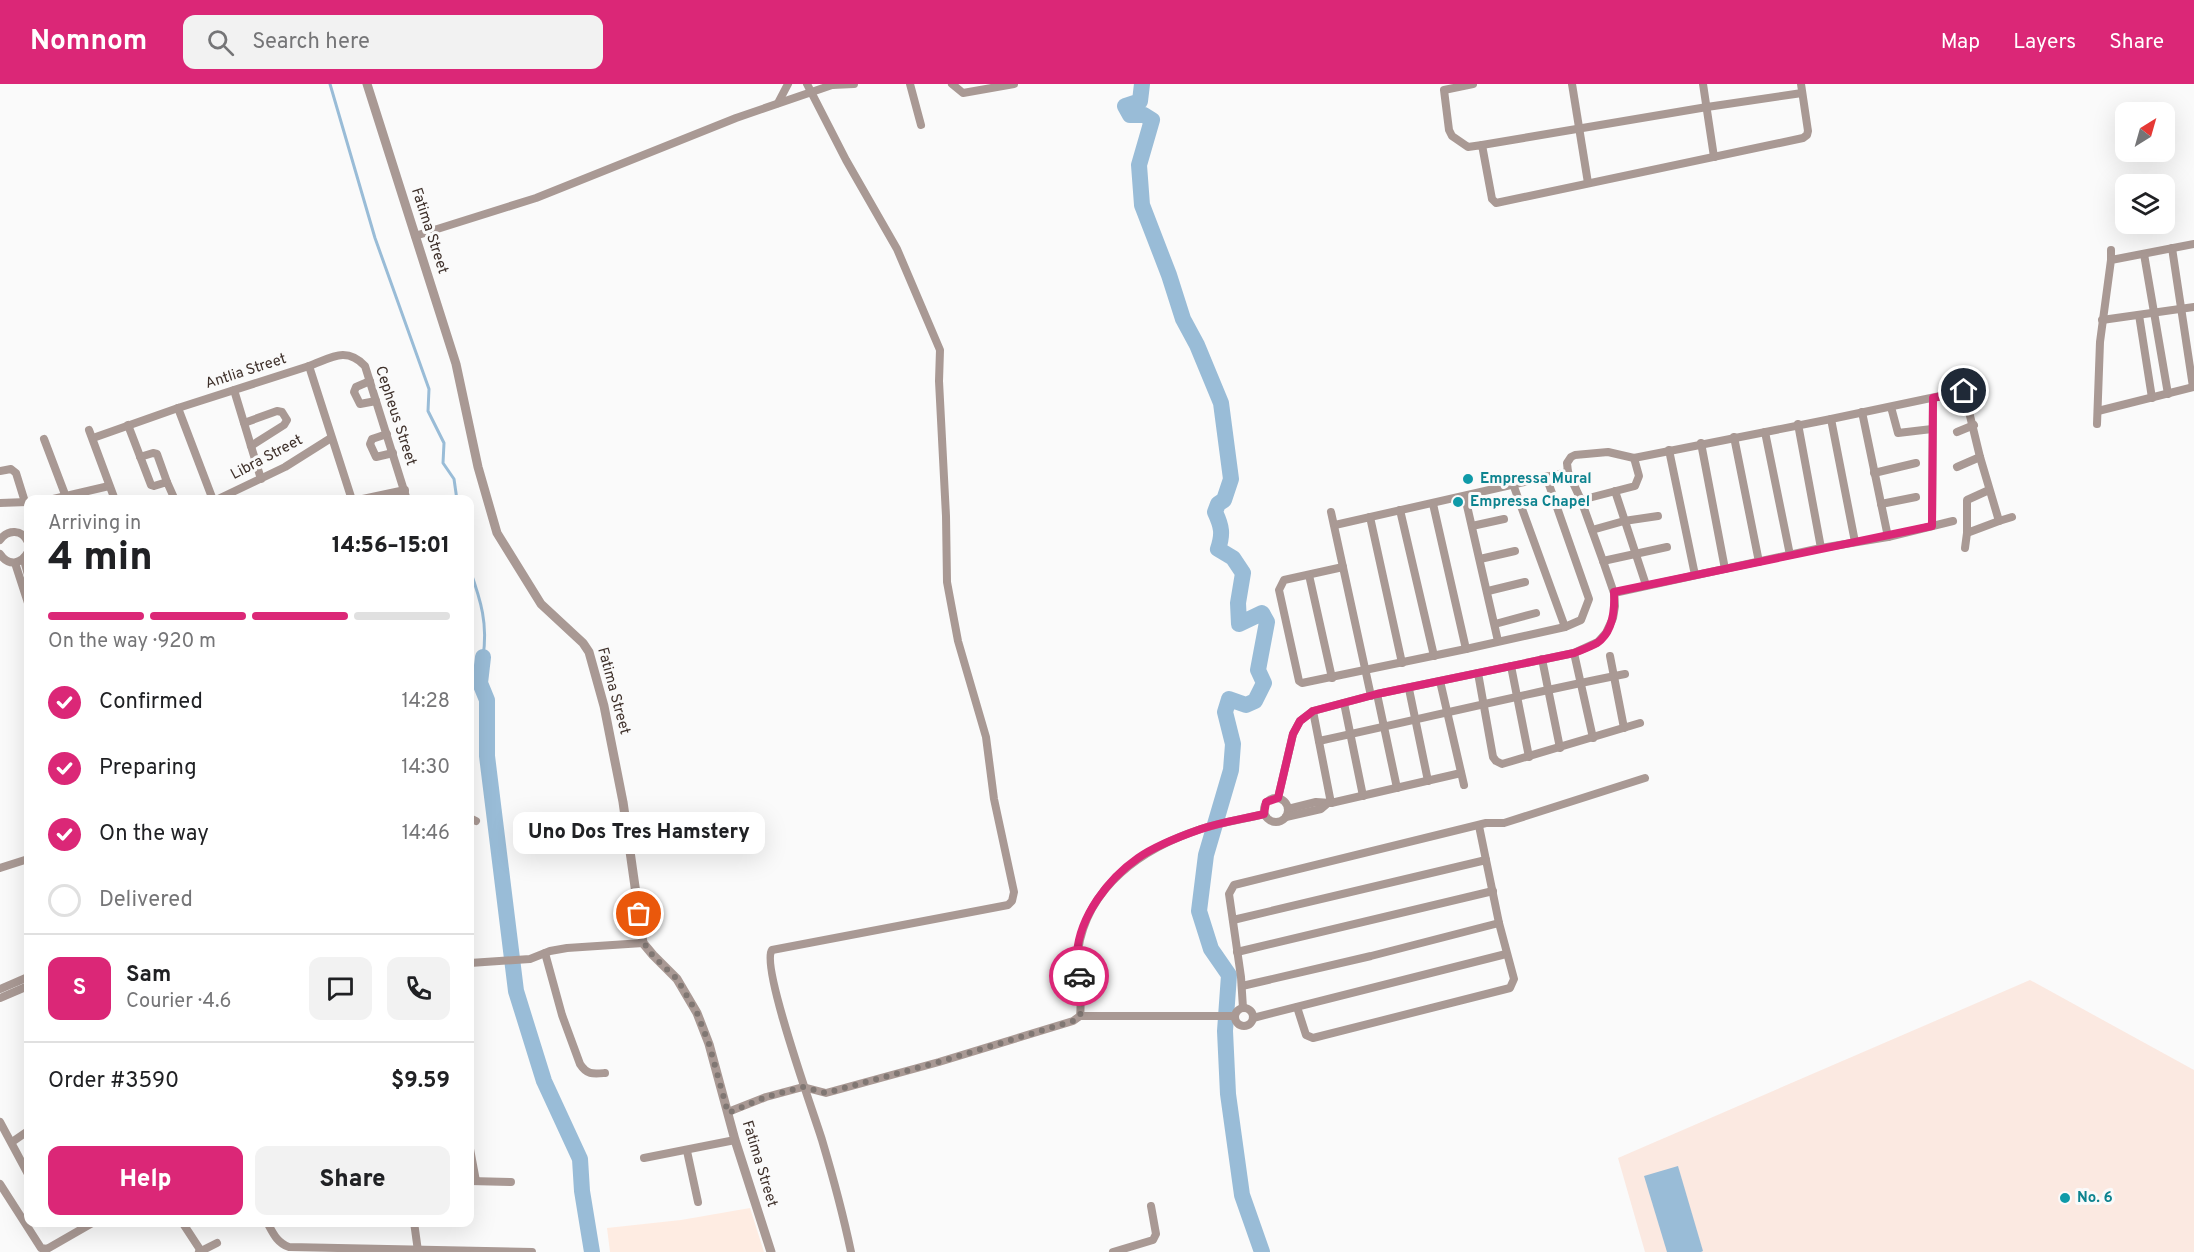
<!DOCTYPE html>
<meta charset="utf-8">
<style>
:root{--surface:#fff;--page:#f2f2f2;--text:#202124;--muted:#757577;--line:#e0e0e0;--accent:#db2777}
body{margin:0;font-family:Overpass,sans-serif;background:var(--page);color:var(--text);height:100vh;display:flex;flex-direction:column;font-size:22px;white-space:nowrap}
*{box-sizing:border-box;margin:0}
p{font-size:20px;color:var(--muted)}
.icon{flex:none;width:33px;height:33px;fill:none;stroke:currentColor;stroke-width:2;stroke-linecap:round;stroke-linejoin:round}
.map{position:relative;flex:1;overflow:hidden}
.side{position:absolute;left:24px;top:411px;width:450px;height:732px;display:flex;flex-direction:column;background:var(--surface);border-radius:12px;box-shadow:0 6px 24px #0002}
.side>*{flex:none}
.needle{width:39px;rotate:37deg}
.fabs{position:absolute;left:2115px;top:18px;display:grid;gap:12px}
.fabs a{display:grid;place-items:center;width:60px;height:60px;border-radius:12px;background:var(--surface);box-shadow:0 6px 24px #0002;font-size:30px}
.pin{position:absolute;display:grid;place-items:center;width:51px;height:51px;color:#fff;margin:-26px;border:3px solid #fff;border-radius:50%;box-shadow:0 2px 6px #0007}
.courier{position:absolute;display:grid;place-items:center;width:60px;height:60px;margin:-30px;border:4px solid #db2777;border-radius:50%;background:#fff;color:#222;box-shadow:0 2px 8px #0007}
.bubble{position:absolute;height:42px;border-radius:12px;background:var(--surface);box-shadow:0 6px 24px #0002;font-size:20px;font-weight:800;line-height:42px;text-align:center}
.head em{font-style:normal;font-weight:800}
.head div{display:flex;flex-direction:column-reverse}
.head{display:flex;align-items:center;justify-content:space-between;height:102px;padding:0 24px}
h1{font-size:39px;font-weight:800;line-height:45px}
.bar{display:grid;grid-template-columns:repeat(4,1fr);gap:9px 6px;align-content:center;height:72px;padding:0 24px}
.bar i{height:8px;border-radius:4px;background:var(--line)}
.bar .current{background:var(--accent)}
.bar p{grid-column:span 4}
.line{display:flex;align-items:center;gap:15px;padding:0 24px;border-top:2px solid var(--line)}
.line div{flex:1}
.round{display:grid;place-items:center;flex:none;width:63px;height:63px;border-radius:12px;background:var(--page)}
ol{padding:0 24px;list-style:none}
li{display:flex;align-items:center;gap:18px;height:66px}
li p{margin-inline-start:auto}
li .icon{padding:6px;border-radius:50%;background:var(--accent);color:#fff;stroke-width:4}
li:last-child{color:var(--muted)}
li i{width:33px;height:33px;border:3px solid var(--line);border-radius:50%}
.cta{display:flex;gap:12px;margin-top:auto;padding:12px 24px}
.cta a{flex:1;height:69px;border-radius:12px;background:var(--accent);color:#fff;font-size:24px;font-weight:800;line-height:69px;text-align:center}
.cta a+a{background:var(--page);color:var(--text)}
header{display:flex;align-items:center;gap:36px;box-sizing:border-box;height:84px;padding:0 30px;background:var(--accent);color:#fff}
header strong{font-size:28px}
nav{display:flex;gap:33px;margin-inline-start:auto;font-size:21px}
.search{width:420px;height:54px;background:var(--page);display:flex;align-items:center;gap:15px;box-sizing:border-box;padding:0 21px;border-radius:12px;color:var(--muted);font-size:22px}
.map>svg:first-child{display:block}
</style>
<header>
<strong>Nomnom</strong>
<div class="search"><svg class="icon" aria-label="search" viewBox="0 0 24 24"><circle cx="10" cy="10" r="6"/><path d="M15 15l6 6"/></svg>Search here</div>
<nav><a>Map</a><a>Layers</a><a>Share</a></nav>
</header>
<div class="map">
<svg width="2194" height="1168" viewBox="0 0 2194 1168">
<rect width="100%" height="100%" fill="#fafafa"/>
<polygon fill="#fbe9e1" points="2030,896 2194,986 2194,1168 1645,1168 1618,1074"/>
<polygon fill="#feece2" points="750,1124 764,1168 610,1168 607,1144 681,1136"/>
<polygon fill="#99bcd7" points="1678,1082 1703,1167 1701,1168 1667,1168 1644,1092"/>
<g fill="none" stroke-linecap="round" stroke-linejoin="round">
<g stroke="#99bcd7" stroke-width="3">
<polyline points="330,0 375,154 429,305 428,327 444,359 443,379 454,395 457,416"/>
<path d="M470,486C481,517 488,540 483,573"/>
</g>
<g stroke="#99bcd7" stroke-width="16">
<path d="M1142,0L1140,17L1125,22L1130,31H1144L1152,36L1139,81L1142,121L1169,191L1183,235L1197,261L1221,319L1231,395L1224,416L1218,420L1215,428C1222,443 1223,450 1218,465L1233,474L1243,489L1238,519L1239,540L1262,529L1267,538L1258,586L1264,599L1255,617L1246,621L1229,615L1225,628L1233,660L1231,686L1206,771L1199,827L1211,865L1229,891L1225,947L1228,1010L1242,1111L1262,1168"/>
<polyline points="483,573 480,599 487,616 487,672 516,907 544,997 580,1075 582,1107 592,1168"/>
</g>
<g stroke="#a99994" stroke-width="8">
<path d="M807,0L846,76L897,165L940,266L939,297L946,432L947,498L958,557L986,653L994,715L1014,808L1012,817L1008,821L772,866C760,881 814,1030 822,1056C833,1093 843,1130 851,1168"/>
<polyline points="910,0 921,41"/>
<polyline points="952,0 963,9 1014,0"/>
<polyline points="1473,0 1444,6 1449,46 1452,52 1468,63 1482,61 1492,115 1496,119 1803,54 1807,51 1808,47 1801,0"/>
<polyline points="1572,0 1588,99"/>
<polyline points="1703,0 1714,73"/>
<polyline points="832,1 854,0"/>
<polyline points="778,19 788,0"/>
<polyline points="1482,61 1707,23 1802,9"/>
<polyline points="415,152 536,114 736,34 835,0"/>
<polyline points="2172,164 2193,303"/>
<polyline points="2111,166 2111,176"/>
<polyline points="2144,170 2168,310"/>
<polyline points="2139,231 2152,314"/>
<polyline points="2102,236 2194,223"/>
<path d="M309,282C331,274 346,262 365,282L407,416"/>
<polyline points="370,297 356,303 354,308 360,320 376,317"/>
<polyline points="234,306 261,395"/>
<polyline points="1964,307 1978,301"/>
<polyline points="1891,323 1898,349 1932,345"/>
<polyline points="178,324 213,416"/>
<polyline points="2098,327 2194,303"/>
<polyline points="1862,328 1888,453"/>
<polyline points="1831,335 1855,458"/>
<polyline points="244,339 277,327 282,328 287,336 284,341 251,362"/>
<polyline points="1798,340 1821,464"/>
<polyline points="2097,340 2100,258 2111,176 2194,160"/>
<polyline points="128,341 151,401 154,402 167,398 175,416"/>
<polyline points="89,346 115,416"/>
<polyline points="1765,348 1790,471"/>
<polyline points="1957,348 1974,341"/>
<polyline points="387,350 372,355 370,360 376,373 393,369"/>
<polyline points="1734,353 1759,478"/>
<polyline points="93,354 178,324 309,282 352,416"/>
<polyline points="44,355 66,413"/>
<polyline points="1701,359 1725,485"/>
<polyline points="1669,366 1695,491"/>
<polyline points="140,373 153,369 157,370 167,398"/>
<polyline points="1957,383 1980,373"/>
<polyline points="0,387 11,385 16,389 25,418"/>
<polyline points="1874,389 1916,379"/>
<polyline points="1513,400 1565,543"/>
<polyline points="1615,407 1646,501"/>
<polyline points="1465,413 1498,557"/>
<polyline points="49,416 109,402"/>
<polyline points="216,416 285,383 331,354"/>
<polyline points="358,416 405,406"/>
<polyline points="1581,416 1635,402 1639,392 1634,374"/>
<polyline points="0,419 27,418"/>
<polyline points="1433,420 1466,565"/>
<polyline points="1881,420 1916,413"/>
<polyline points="1400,426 1434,572"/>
<polyline points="1331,428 1371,612"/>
<polyline points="1370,433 1402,579"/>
<polyline points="1999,437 2012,433"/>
<polyline points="1335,441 1568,388"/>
<polyline points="1472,442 1504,435"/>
<polyline points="1932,442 1933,314"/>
<polyline points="1592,446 1624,437 1658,432"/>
<path d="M0,456C8,445 22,445 28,458"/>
<polyline points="1965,464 1967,449"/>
<path d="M0,470C8,482 21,481 28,468"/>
<polyline points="1480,475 1515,467"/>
<polyline points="24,476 28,491"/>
<polyline points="1603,477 1667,463"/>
<polyline points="15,479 28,519"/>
<polyline points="1343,483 1284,496 1279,506 1299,597 1302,599 1466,565 1565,543 1581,536 1589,515 1546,392"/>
<polyline points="1309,491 1332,594"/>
<polyline points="1488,507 1525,498"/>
<polyline points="1614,509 1821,464 1888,453 1953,437"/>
<polyline points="1495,540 1536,529"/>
<polyline points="1574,569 1593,654"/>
<polyline points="1610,572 1624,644"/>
<polyline points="1542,575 1560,664"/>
<polyline points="1511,582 1529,673"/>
<polyline points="1478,589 1493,673 1496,677 1502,680 1640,639"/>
<polyline points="1440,597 1464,701"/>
<polyline points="1409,605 1428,697"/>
<polyline points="1377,610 1397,704"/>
<polyline points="1344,619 1363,712"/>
<polyline points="1313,627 1331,719"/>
<path d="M1319,657C1421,635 1523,610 1625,590"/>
<circle cx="1276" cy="726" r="12"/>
<polyline points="1278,714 1293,650 1300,637 1313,627 1377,610 1574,569 1598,558 1606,549 1613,534 1615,522 1614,509 1603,477 1581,416 1568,388 1567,379 1571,373 1575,371 1608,368 1634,374 1831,335 1964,307 1980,373 1999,437 1967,449 1967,416 1989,406"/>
<polyline points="1288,725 1316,718 1331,719 1461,689"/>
<polyline points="1286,733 1321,725 1328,719"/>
<polyline points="470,734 476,737"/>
<polyline points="578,748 626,737"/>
<polyline points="0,784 28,775"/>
<polyline points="1233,836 1486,776"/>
<polyline points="1237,868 1493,807"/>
<path d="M545,869L562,931L580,980C587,991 593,990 605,989"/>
<polyline points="470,879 530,875 550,867 567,864 643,859"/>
<polyline points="1242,902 1371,872 1499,839"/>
<polyline points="0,905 28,893"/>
<polyline points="0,914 28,902"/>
<polyline points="1297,923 1306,951 1313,954 1510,904 1514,895 1499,839 1479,742"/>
<circle cx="1244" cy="933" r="9"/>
<polyline points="1243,924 1241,893 1229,810 1234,801 1486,739 1504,739 1645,694"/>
<polyline points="1080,932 1234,932"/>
<polyline points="1253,934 1506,870"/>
<path d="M728,1028L766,1013L803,1003L826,1009L939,978L1073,937L1080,932C1083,910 1075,889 1078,867C1087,802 1143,764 1201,745C1222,738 1244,735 1264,730"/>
<polyline points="0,1038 28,1090"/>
<polyline points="12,1058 28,1047"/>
<polyline points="470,1065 476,1097"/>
<polyline points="687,1067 698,1118"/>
<polyline points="644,1074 735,1056"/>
<polyline points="470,1097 511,1098"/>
<polyline points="0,1100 41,1164 47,1165 94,1138"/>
<polyline points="182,1138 201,1167"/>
<path d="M267,1138C273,1149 277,1159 289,1163L532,1168"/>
<polyline points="414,1138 418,1167"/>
<polyline points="199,1168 217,1159"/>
<polyline points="1113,1168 1153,1156 1156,1150 1151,1122"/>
</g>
<polyline stroke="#a99994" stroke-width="9" points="367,0 456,280 478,383 497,449 541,520 583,559 589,568 604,622 623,718 643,859 653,871 677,895 697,929 709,960 735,1056 771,1168"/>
</g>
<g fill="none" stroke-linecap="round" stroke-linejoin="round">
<polyline stroke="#807773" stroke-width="6" stroke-dasharray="0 10.8" points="639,830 644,859 653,872 677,895 697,929 709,960 728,1029 766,1013 803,1003 826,1009 939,978 1073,937 1080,932 1082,921 1079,892"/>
<path stroke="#db2777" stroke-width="8" d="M1079,892C1079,885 1077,877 1077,869C1080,832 1108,795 1138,774C1155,762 1181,752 1201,745C1221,738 1243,735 1264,730L1266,718L1278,714L1293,650L1300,637L1313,627L1377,610L1574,569C1581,566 1590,563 1597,559C1613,548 1615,526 1614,508L1932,442L1933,314L1964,307"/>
</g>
<g fill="#0f9aa8" stroke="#fafafa" stroke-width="2">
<circle cx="1468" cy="395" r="6"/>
<circle cx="1458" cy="418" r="6"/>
<circle cx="2065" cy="1114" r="6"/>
</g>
<g text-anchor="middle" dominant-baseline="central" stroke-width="6" stroke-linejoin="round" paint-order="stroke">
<g font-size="15" fill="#3f312b" stroke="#fafafa">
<text transform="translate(429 147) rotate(72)">Fatima Street</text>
<text transform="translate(246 288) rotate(-18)">Antlia Street</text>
<text transform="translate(395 332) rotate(72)">Cepheus Street</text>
<text transform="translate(267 374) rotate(-28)">Libra Street</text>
<text transform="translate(613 607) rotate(75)">Fatima Street</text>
<text transform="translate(759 1080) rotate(73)">Fatima Street</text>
</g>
<g font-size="15" font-weight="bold" fill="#0d838f" stroke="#fafafa" text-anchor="start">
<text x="1480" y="395">Empressa Mural</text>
<text x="1470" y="418">Empressa Chapel</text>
<text x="2077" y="1114">No. 6</text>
</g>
</g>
</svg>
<div class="fabs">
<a><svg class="needle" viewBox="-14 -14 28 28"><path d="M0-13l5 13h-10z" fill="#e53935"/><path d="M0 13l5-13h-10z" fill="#757577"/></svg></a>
<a><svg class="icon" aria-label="layers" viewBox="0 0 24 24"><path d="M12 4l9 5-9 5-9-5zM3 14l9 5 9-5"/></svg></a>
</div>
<div class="pin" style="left:639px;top:830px;background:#ea580c"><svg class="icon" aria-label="bag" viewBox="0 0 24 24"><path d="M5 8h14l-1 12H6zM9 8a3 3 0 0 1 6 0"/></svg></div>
<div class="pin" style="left:1964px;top:307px;background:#1f2937"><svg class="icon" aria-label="home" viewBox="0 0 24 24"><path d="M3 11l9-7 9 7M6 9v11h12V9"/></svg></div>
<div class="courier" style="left:1079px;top:892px"><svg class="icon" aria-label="car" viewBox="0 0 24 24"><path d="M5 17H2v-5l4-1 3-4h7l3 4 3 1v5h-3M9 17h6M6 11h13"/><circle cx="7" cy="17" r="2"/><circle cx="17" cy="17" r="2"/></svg></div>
<div class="bubble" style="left:513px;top:728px;width:252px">Uno Dos Tres Hamstery</div>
<section class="side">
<div class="head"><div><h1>4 min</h1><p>Arriving in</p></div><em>14:56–15:01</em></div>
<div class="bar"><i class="current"></i><i class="current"></i><i class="current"></i><i></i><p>On the way · 920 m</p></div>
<ol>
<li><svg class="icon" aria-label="check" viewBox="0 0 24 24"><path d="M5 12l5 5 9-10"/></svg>Confirmed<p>14:28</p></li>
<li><svg class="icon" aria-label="check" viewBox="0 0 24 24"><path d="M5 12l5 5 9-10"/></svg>Preparing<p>14:30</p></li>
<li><svg class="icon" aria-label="check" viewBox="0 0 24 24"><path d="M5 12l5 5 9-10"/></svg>On the way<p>14:46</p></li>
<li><i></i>Delivered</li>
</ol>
<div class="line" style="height:108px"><b class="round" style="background:var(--accent);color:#fff">S</b><div><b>Sam</b><p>Courier · 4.6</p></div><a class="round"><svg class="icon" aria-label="chat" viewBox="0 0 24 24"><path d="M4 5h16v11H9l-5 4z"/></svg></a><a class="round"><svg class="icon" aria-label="phone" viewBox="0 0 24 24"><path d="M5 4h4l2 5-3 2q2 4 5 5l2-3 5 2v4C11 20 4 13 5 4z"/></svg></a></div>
<div class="line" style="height:78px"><div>Order #3590</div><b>$9.59</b></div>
<div class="cta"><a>Help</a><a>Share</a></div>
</section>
</div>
